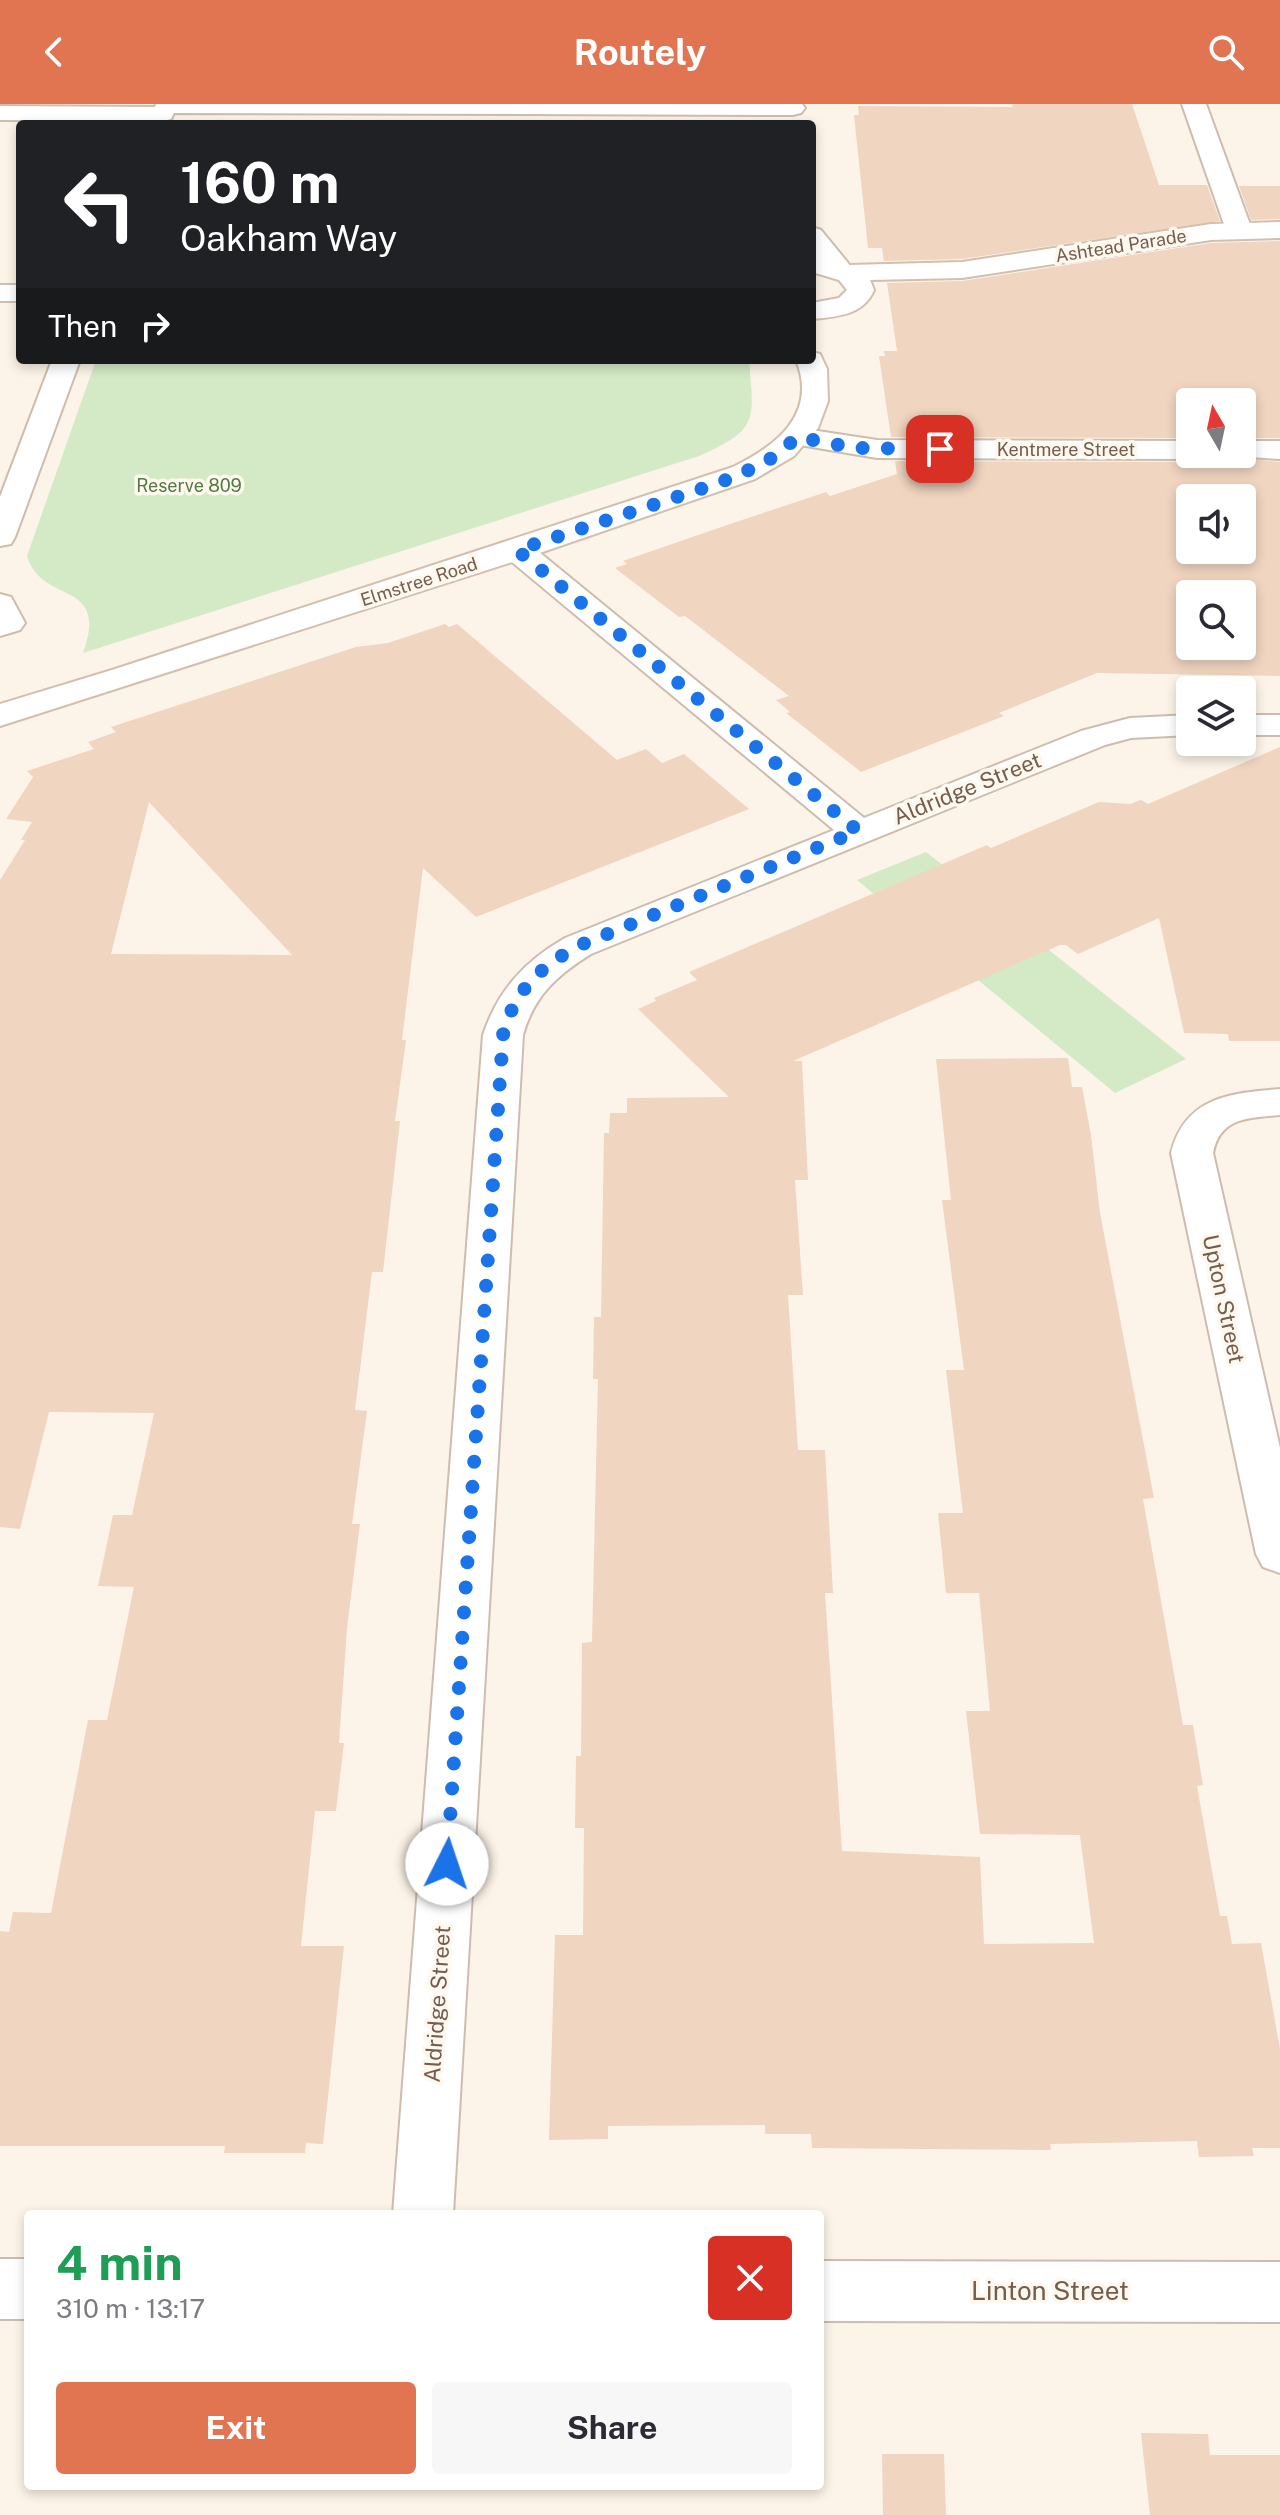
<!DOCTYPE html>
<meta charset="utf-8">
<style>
:root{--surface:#fff;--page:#f7f7f7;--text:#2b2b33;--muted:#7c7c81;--accent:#e17552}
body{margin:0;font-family:"Public Sans",sans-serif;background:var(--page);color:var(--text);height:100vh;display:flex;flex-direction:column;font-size:30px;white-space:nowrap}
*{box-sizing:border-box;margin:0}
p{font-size:26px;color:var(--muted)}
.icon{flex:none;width:44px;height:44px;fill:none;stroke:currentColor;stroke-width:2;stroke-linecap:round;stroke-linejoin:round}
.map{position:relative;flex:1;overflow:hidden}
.details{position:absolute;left:24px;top:2106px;width:800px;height:280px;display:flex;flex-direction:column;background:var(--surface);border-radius:8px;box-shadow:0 4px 12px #0003}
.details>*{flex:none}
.banner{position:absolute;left:16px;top:16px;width:800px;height:244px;border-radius:8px;box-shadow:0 4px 12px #0003;background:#202124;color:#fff;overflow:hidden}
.needle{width:52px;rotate:351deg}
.controls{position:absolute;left:1176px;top:284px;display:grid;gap:16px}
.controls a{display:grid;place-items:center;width:80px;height:80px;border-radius:8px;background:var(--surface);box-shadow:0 4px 12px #0003;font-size:40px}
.pin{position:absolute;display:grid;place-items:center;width:68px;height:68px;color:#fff;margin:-34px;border-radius:16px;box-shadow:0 4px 12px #0006}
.me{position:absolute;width:88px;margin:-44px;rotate:4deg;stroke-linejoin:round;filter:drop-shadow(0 0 6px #0008)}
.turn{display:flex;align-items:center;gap:28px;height:168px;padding:0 32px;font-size:36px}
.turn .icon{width:104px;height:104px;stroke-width:2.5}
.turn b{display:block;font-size:56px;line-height:68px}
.then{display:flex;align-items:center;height:76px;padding:0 32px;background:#0003;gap:16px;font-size:30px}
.round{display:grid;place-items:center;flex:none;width:84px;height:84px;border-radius:8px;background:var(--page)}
.head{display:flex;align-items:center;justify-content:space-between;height:136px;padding:0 32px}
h1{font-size:48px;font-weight:700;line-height:60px;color:#1e9e55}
.primary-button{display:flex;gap:16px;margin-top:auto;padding:16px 32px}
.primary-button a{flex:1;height:92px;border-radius:8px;background:var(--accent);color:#fff;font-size:32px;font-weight:700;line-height:92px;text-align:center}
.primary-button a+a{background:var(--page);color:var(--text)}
header{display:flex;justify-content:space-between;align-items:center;height:104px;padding:0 32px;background:var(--accent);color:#fff;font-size:36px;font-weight:700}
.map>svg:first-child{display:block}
.green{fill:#d4e9c6}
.building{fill:#f0d5c0;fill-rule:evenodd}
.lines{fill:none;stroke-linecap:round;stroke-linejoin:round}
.street-casing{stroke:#cebdae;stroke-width:4}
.secondary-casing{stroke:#d2bfae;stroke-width:4}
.street{fill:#fff;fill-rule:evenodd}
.secondary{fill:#fff;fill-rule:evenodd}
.route{stroke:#1a73e8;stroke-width:14;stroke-dasharray:0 25.2}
.labels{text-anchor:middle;stroke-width:7;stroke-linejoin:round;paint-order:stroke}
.far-street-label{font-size:18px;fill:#755c4c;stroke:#fef8ee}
.far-park-label{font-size:18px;fill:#547a44;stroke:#fef8ee}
.street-label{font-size:22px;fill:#755c4c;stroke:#fef8ee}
.near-street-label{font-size:26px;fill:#755c4c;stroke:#fef8ee}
</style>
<header><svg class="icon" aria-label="back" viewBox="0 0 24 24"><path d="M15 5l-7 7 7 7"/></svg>Routely<svg class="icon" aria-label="search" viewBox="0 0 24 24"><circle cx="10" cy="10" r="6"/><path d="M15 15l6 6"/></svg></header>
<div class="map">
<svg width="1280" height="2411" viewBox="0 0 1280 2411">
<rect width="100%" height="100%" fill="#fcf4e8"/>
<path class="green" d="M96,256H749C754,316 759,326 699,352L83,549C110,474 42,502 27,452Z
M926,748L1186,955L1115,989L857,776Z"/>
<path class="building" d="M1012,0H1132L1159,81H1207L1220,117L962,155L884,157L882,144H868L854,11H859L858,2L1013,3Z
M1239,82H1280V115L1251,116Z
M1280,137V334H1242V298H1190V334L891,333L879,252H885L884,247H897L887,179L962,177L1211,139Z
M1205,350L1280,358V572L1097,569L999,609L1004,612L861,668L786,609L790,608L776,596L789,592L685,512L679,513L615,464L627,460L623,457L730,420L826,388L830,392L897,370L895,357L1190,358ZM1190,394H1242V446H1190ZM1190,490H1242V542H1190Z
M445,520L449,523L457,520L617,656L646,645L662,659L684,650L749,705L476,813L423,764L402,936H406L395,1017H400L383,1168H372L355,1306L367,1307L352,1420H360L347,1524L339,1639H344L336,1707H315L301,1842H344L323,2040L306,2039L305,2049H224L225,2042H0V1827L9,1828L13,1808L51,1809L88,1616H107L134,1483L98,1482L113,1411H132L154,1309L49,1308L20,1425L0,1423V776L25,736H21L32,718L6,715L33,673L27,667L94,645L88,638L116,628L111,623L356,543L388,539ZM149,698L292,851L111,850Z
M1280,643V937H1229L1228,930L1184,929L1159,814L1078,850L1066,841H1060L793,957H802L808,1076H795L803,1191H788L798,1346H825L833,1489H825L842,1747L980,1753L984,1840L1094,1839L1080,1731L980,1730L966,1607H990L979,1489H946L938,1409H963L946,1266H964L942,1096H951L936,955L1068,954L1072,983H1082L1091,1031L1100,1109L1154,1394L1143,1395L1183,1621H1193L1203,1681L1197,1682L1220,1812H1227L1232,1840L1261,1839L1280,1945V2044H1252L1254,2052L1199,2053L1197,2037L1050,2040L1051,2046L812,2044L811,2030H765V2021L608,2022V2035L549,2036L555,1831H583L584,1724H575L576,1652H581L582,1539L592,1538L598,1275H593L594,1213H601L604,1029H609L610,1009H627V994L729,993L638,905L656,897L654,894L697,876L689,868L987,741L991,744L1099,698L1130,700L1141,696L1148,700Z
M1141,2329L1208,2330L1210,2351H1280V2411H1150Z
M882,2350H944L946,2411H883Z"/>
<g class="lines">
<g class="street-casing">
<path id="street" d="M156,0H802L805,4L801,9L793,11L174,9L171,15L163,17L0,16V2L155,3Z
M1182,0H1206L1252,126L1248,131H1230L1226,126Z
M812,123L821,126L848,159L852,165L848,171H830L812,148Z
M52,256H80L15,433L11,440L0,442V393Z
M798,324L877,336L1190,337V350H1202L1190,355L877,354L788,339L783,333L788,327Z
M1242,337H1280V355L1232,352L1230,350H1242Z
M517,437L528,439L864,714L1081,627L1130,614L1190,611V631L1131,634L1105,641L591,850C557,871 534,892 523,931L453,2110H393L483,931C498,886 525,857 565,834L834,726L506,453L501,446L506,439Z
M0,490L11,493L25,519L20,526L0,532Z
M1242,611H1280V631H1242Z
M1280,985V1011C1248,1014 1220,1013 1213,1049L1280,1344V1469L1263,1463L1256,1450L1171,1049C1185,993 1230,989 1280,985Z
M0,2155H28V2215H0Z
M820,2157L1280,2158V2218L820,2217Z"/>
</g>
<g class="secondary-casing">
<path id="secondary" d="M1280,118V134L1211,136L962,174L870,176L874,186C864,211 836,213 812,215V199L839,194L847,186L839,176L812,168V152L849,161L962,158L1211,120Z
M0,181H20V197H0Z
M812,248L820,250L827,265L828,297L818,324L794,352L755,375L528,453L0,622V600L112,566L733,363C776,342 818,310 796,256H812Z"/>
</g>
<use href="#street" class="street"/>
<use href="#secondary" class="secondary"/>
</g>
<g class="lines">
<path class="route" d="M447,1760L503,931C514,887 539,864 578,842L858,727L517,446L719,379L765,359L798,333L854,344L940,345"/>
</g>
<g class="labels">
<g class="far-street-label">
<text transform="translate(1121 142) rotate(-9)" y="6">Ashtead Parade</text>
<text x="1066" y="352">Kentmere Street</text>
<text transform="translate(419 478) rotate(-18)" y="6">Elmstree Road</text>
</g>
<g class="far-park-label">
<text x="189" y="388">Reserve 809</text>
</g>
<g class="street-label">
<text transform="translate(967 684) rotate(-22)" y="8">Aldridge Street</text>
<text transform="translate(1224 1195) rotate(78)" y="8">Upton Street</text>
<text transform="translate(437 1900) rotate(-86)" y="8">Aldridge Street</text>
</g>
<g class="near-street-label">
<text x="1050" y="2196">Linton Street</text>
</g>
</g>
</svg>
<div class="controls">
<a><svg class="needle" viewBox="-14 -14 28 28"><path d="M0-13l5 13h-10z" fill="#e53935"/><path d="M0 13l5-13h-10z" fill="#7c7c81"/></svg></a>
<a><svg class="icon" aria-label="sound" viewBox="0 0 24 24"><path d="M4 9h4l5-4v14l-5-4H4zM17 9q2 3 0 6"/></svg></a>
<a><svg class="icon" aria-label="search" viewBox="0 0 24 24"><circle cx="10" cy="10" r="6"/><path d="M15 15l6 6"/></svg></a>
<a><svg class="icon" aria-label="layers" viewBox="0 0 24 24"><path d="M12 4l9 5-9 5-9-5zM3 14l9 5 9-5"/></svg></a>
</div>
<div class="pin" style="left:940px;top:345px;background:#d93025"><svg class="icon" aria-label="arrive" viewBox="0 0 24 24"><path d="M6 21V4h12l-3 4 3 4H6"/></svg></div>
<svg class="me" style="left:447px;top:1760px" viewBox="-20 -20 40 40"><circle r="19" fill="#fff"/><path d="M0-13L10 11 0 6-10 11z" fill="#1a73e8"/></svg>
<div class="banner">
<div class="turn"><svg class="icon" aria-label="left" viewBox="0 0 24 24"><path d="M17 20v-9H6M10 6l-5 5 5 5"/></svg><div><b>160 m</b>Oakham Way</div></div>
<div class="then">Then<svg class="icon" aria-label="right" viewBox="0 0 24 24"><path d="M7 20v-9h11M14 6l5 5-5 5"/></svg></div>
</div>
<section class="details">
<div class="head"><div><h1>4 min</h1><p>310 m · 13:17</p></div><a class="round" style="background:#d93025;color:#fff"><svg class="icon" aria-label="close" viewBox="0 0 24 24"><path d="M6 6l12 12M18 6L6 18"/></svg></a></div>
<div class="primary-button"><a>Exit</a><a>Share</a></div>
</section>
</div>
